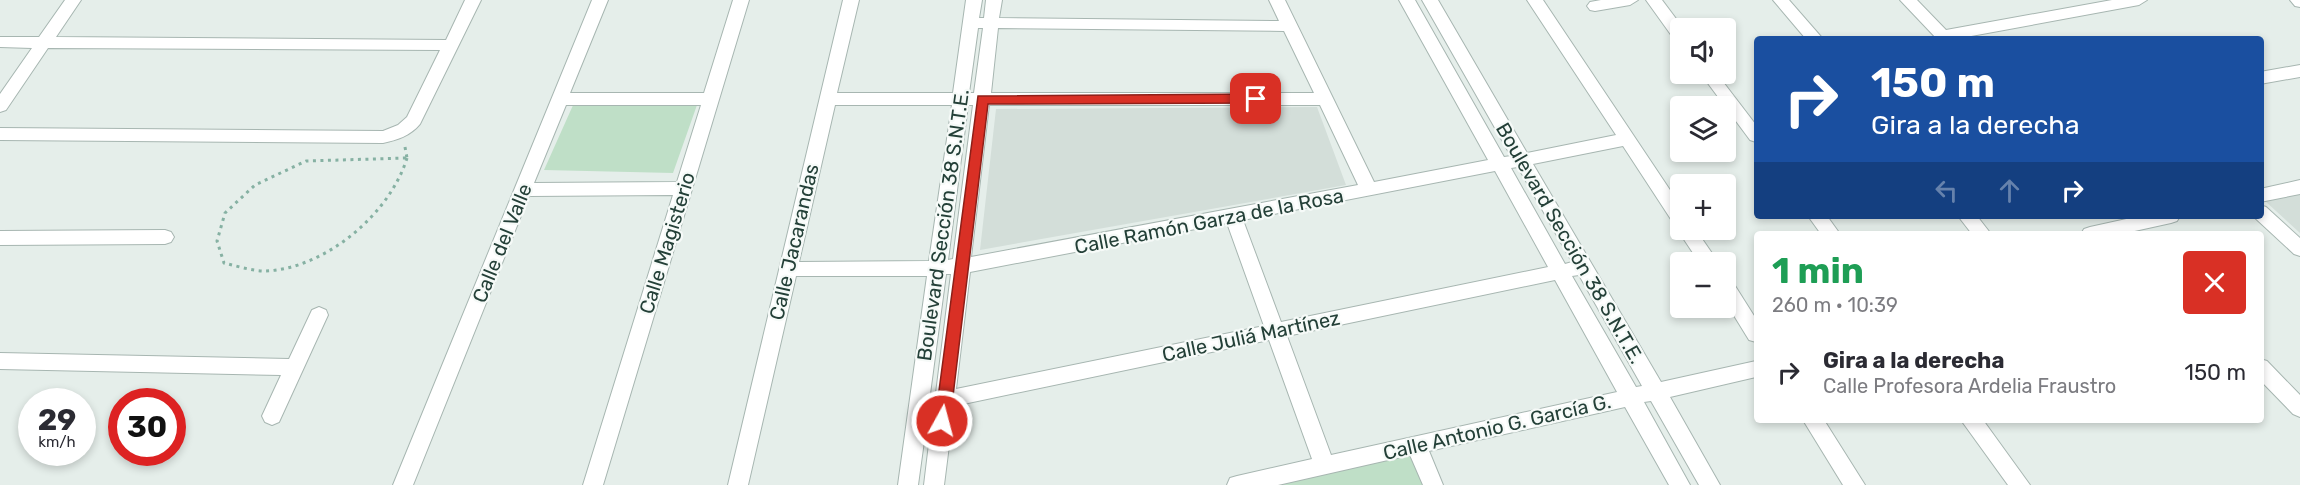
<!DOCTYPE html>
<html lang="es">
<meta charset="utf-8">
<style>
:root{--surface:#fff;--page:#f7f7f7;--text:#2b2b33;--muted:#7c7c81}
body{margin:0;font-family:Rubik,sans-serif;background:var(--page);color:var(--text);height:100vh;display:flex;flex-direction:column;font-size:22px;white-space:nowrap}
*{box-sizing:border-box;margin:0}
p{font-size:20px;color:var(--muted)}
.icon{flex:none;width:33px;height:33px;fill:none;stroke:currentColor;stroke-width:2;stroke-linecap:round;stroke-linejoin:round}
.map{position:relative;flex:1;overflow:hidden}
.drawer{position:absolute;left:1754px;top:231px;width:510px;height:192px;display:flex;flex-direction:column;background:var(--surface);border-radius:6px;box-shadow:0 3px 9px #0003}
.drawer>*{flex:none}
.hud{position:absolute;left:1754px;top:36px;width:510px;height:183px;border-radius:6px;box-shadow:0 3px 9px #0003;background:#1a4fa0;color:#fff;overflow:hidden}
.fabs{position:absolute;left:1670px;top:18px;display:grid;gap:12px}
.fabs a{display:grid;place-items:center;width:66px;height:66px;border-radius:6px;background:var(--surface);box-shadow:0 3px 9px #0003;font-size:30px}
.speed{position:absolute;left:18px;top:388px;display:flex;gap:12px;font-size:30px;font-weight:700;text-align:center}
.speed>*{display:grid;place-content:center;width:78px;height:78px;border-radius:50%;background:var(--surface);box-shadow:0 3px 9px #0003;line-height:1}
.speed small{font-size:15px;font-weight:400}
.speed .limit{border:9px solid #d22;background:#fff;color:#111}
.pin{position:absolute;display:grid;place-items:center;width:51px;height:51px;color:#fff;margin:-26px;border-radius:12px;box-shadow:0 3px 9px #0006}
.me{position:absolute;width:66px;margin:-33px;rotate:7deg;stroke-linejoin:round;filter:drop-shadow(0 0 4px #0008)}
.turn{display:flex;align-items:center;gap:21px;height:126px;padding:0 18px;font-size:27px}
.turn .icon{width:78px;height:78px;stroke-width:2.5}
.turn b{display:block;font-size:42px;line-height:51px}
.lanes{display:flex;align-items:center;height:57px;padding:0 18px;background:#0003;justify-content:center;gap:30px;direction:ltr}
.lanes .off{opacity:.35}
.round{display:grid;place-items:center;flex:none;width:63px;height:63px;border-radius:6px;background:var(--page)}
.head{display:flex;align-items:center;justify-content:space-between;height:102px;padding:0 18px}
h1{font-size:36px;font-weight:700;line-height:45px;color:#1e9e55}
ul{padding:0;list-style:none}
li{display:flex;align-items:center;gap:18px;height:78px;padding:0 18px}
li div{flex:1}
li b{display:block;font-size:22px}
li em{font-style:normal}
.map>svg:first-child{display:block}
.built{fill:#d3ded9}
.green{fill:#bfdfc7}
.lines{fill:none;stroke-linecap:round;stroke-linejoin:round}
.minor-casing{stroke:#a7b6b1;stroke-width:2}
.path{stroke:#86b1a3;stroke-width:3;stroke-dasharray:3 4.5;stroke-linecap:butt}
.minor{fill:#fff;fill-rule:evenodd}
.route{fill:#d93025;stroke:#8d1f18;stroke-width:1.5}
.labels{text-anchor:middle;stroke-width:4.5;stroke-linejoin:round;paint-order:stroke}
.street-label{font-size:20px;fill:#244038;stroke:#f6faf8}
</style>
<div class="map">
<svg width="2300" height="485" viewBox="0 0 2300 485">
<rect width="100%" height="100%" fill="#e5eeea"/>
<path class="built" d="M1317,107L1346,185L980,250L996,109Z
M2300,194V233L2265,201Z"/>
<path class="green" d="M574,103L697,105L673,173L544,170Z
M1410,453L1424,485H1269Z"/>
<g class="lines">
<g class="minor-casing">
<path id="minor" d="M65,0H81L56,37L446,40L465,0H481L420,124C410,136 397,140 383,143L0,140V128L383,131L398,125L407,117L440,50L48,48L6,110L0,112V94L32,48L0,47V37H39Z
M592,0H608L570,93H704L733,0H749L603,485H583L673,195L529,196L413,485H393ZM566,105H701L677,182L534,183Z
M843,0H859L837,93H953L966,0H982L979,18H984L986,0H1002L999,18L1279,21L1269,0H1285L1374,182L1488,160L1399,0H1415L1504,157L1511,156L1422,0H1438L1527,153L1616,135L1527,0H1543L1680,205V226L1674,224L1623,146L1533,164L1661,382L1756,361V377L1670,397L1720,485H1699L1651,401L1644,402L1690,485H1669L1625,407L1429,451L1443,485H1423L1410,455L1278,485H1227L1230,478L1237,476L1312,459L1269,340L954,406L944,485H924L933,411L928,412L918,485H898L927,276H796L748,485H728ZM978,28H983L974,93H969ZM998,28L1284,31L1314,93H991ZM835,105H952L929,261L799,262ZM968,105H973L953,259L948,260ZM989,105H1320L1358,185L971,257ZM1518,167L1572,262L1565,264L1511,168ZM1495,171L1548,267L1281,322L1243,220ZM1227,223L1264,326L956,389L970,272ZM946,274H951L936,393L930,394ZM1579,275L1642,386L1636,387L1572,276ZM1555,280L1617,392L1331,455L1287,336Z
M1601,0H1638L1630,5L1595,11L1590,10L1587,6L1590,2Z
M1646,0H1662L1683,28H1680V40L1674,39Z
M1773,0H1789L1823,39H1806Z
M1900,0H1917L1946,30L2112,0H2147L2139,5L1955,39H1937Z
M2290,0H2300V7L2295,6Z
M2300,65V77L2260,84V72Z
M1701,74H1717L1756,125V142L1750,140Z
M2300,180V194L2260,202V189Z
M2260,205L2266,207L2300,238V256L2294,254L2254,217L2260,216Z
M1808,216H1827L1840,234H1821Z
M1958,216H1977L1991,234H1972Z
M2140,216H2180L2177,221L2171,223L2121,234H2081L2084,229L2090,227Z
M1680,226V230H1696L1718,262H1699L1681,235L1678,230Z
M165,230L171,232L174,237L171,242L165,244L0,245V231Z
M1725,279L1732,281L1756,319V342L1749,340L1725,301Z
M319,307L326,310L328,315L279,422L272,425L265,422L262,416L281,375L0,369V353L289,359L312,310Z
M2260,359L2267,361L2300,395V417L2293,414L2260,380Z
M1803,420H1824L1865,485H1843Z
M1961,420H1983L2030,485H2008Z"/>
</g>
<path class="path" d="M405,147L407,158
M407,158C390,214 325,269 265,271C252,271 237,266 224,263L217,241L225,213L255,185L306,161Z"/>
<use href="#minor" class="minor"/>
</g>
<path class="route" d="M1256,94L1263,99L1256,103L988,104L950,421L948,426L942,428L937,426L935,421L978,96Z"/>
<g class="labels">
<g class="street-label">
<text transform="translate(1209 221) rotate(-11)" y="7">Calle Ramón Garza de la Rosa</text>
<text transform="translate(943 225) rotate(-82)" y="7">Boulevard Sección 38 S.N.T.E.</text>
<text transform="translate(794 242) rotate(-77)" y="7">Calle Jacarandas</text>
<text transform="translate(502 243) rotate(-68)" y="7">Calle del Valle</text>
<text transform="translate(667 243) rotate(-73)" y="7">Calle Magisterio</text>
<text transform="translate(1570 243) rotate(60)" y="7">Boulevard Sección 38 S.N.T.E.</text>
<text transform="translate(1251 336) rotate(-12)" y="7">Calle Juliá Martínez</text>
<text transform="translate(1497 427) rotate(-13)" y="7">Calle Antonio G. García G.</text>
</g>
</g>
</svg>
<div class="fabs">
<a><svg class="icon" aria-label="sound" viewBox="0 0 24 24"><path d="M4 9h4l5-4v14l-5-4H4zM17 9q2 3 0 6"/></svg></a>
<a><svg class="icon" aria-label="layers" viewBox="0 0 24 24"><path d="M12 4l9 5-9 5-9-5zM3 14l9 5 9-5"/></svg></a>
<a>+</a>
<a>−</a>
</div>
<div class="speed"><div>29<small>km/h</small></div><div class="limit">30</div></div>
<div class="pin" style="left:1256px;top:99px;background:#d93025"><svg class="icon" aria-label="arrive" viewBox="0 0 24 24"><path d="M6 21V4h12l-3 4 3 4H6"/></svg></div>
<svg class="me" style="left:942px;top:421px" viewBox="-20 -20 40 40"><circle r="17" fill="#d93025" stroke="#fff" stroke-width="3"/><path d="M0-11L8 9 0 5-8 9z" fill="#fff"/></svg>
<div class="hud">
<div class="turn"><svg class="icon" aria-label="right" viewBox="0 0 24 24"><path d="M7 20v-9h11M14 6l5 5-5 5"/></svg><div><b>150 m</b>Gira a la derecha</div></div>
<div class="lanes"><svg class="icon off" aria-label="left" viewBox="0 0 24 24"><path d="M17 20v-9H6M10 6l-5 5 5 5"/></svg><svg class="icon off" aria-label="ahead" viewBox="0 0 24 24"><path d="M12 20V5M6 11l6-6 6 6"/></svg><svg class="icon" aria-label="right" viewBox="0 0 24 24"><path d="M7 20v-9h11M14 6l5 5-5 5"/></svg></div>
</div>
<section class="drawer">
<div class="head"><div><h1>1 min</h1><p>260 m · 10:39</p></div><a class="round" style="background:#d93025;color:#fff"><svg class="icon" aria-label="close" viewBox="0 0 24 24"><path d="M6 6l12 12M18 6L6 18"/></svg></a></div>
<ul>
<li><svg class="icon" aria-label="right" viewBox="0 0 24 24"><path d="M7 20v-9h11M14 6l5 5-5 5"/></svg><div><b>Gira a la derecha</b><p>Calle Profesora Ardelia Fraustro</p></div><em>150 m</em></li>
</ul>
</section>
</div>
